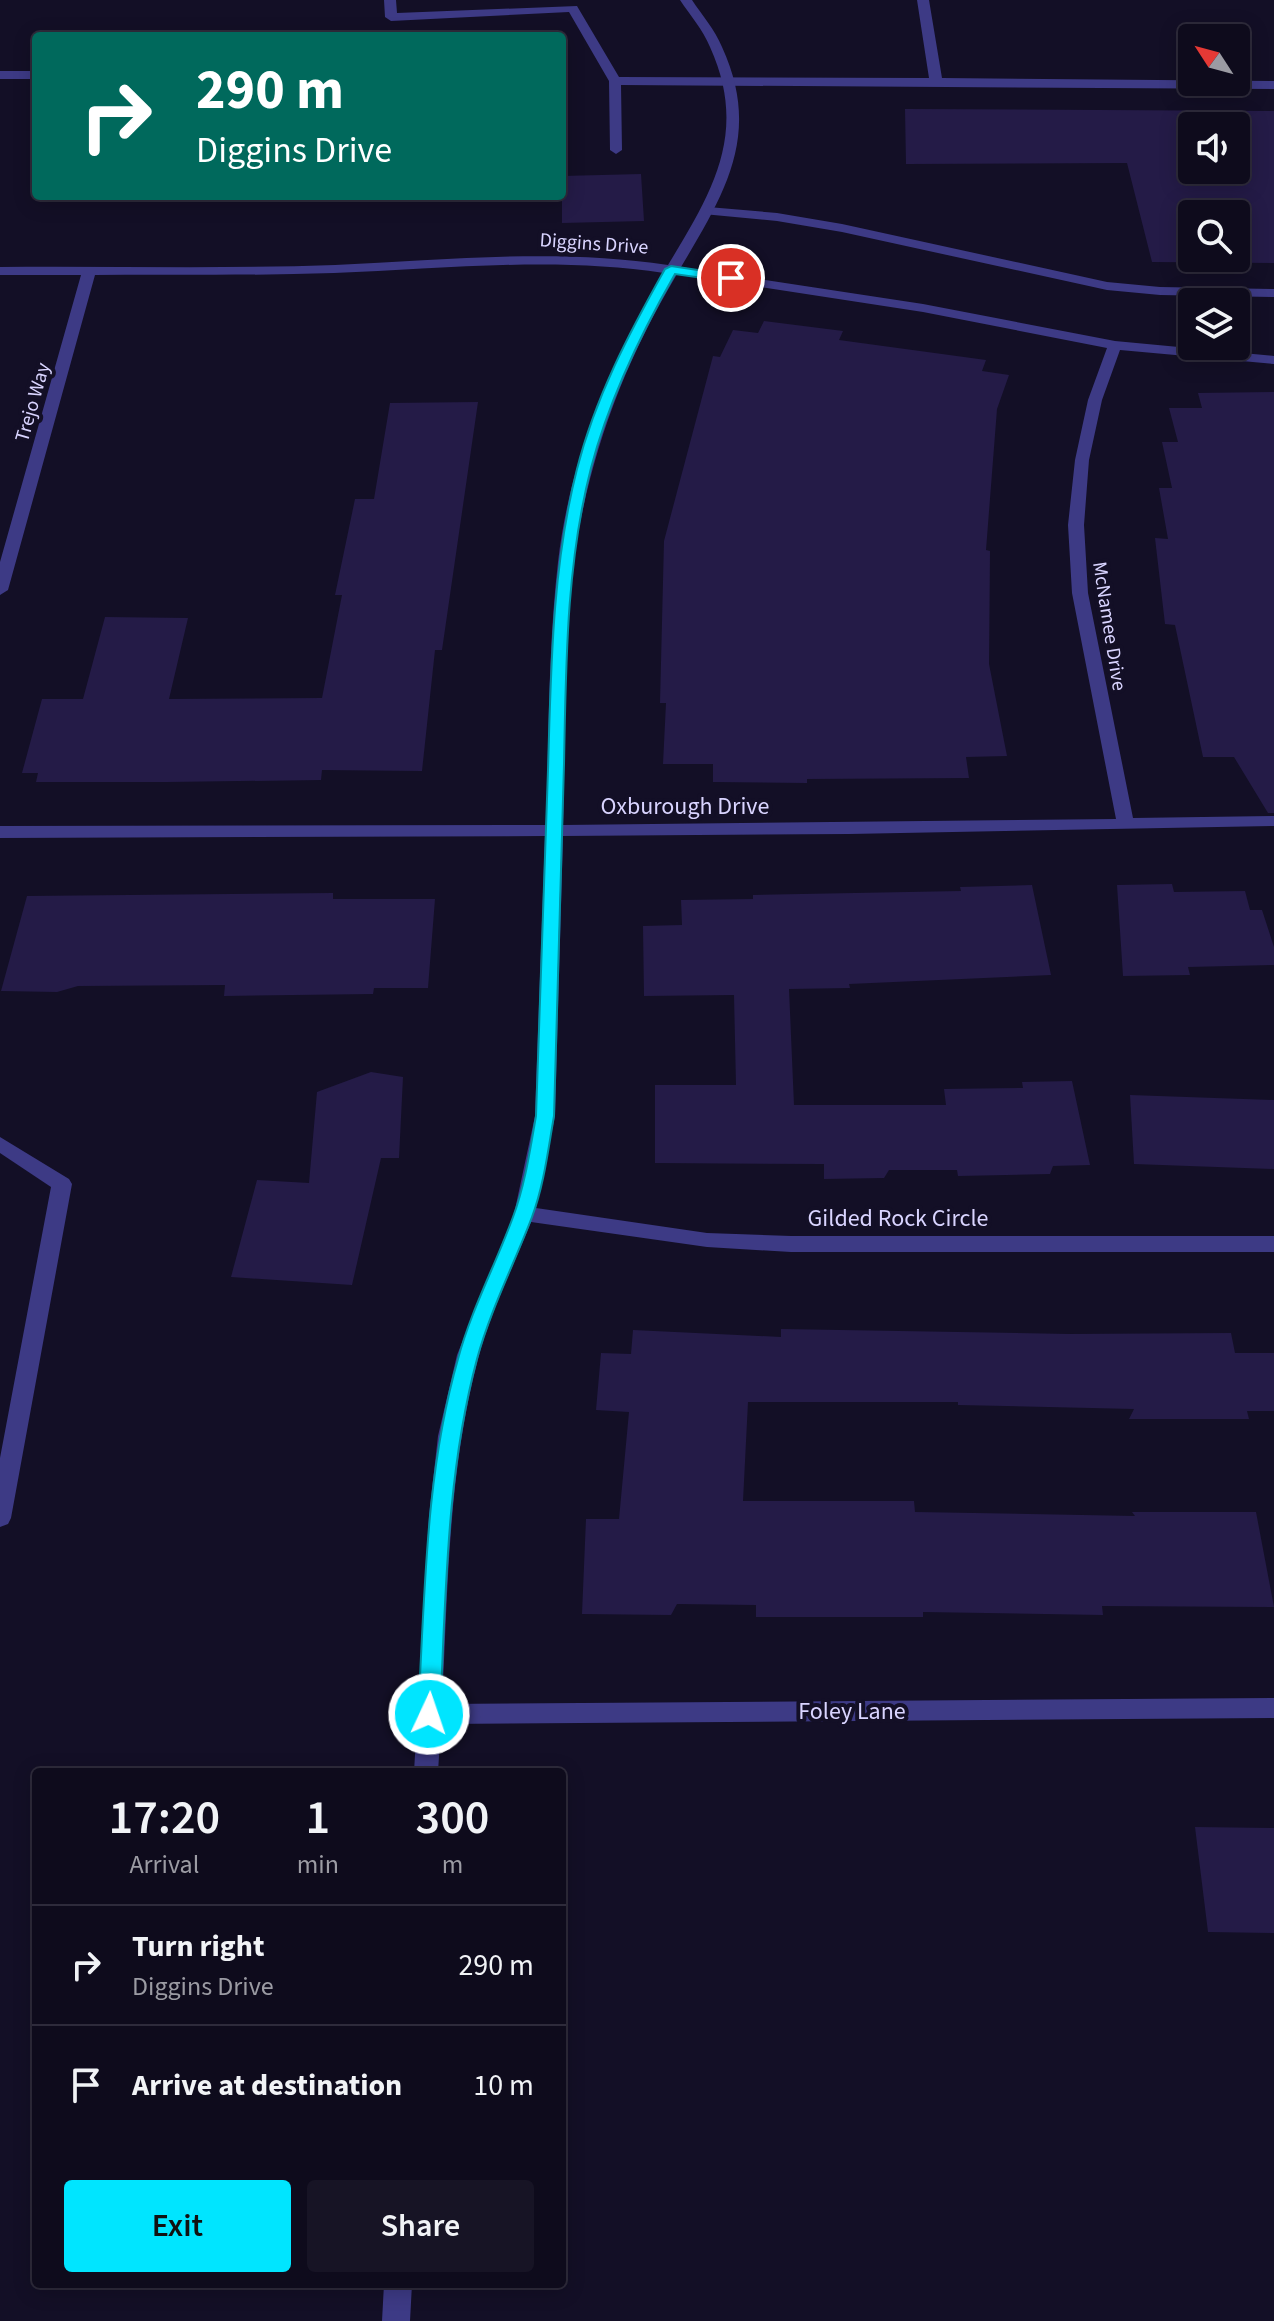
<!DOCTYPE html>
<style>
:root{--surface:#0e0b1c;--page:#171425;--text:#f1f3f6;--muted:#9b9ba3;--line:#2e2b3b;--accent:#00e5ff}
body{margin:0;font-family:"Source Sans 3",sans-serif;background:var(--page);color:var(--text);height:100vh;display:flex;flex-direction:column;font-size:30px;white-space:nowrap}
*{box-sizing:border-box;margin:0}
p{font-size:26px;color:var(--muted)}
.icon{flex:none;width:44px;height:44px;fill:none;stroke:currentColor;stroke-width:2;stroke-linecap:round;stroke-linejoin:round}
.map{position:relative;flex:1;overflow:hidden}
.side{position:absolute;left:32px;top:1768px;width:534px;height:520px;display:flex;flex-direction:column;background:var(--surface);border-radius:8px;box-shadow:0 4px 20px #0003,0 0 0 2px var(--line)}
.side>*{flex:none}
.hud{position:absolute;left:32px;top:32px;width:534px;height:168px;border-radius:8px;box-shadow:0 4px 20px #0003,0 0 0 2px var(--line);background:#00695c;color:#fff;overflow:hidden}
.needle{width:52px;rotate:306deg}
.tools{position:absolute;left:1178px;top:24px;display:grid;gap:16px}
.tools a{display:grid;place-items:center;width:72px;height:72px;border-radius:8px;background:var(--surface);box-shadow:0 4px 20px #0003,0 0 0 2px var(--line);font-size:40px}
.pin{position:absolute;display:grid;place-items:center;width:68px;height:68px;color:#fff;margin:-34px;border:4px solid #fff;border-radius:50%;box-shadow:0 2px 8px #0007}
.me{position:absolute;width:88px;margin:-44px;rotate:3deg;stroke-linejoin:round;filter:drop-shadow(0 0 6px #0008)}
.turn{display:flex;align-items:center;gap:28px;height:168px;padding:0 32px;font-size:36px}
.turn .icon{width:104px;height:104px;stroke-width:2.5}
.turn b{display:block;font-size:56px;line-height:68px}
.eta{display:flex;justify-content:space-evenly;align-items:center;height:136px;text-align:center}
.eta b{font-size:48px;font-weight:600;line-height:56px}
.primary-button{display:flex;gap:16px;margin-top:auto;padding:16px 32px}
.primary-button a{flex:1;height:92px;border-radius:8px;background:var(--accent);color:#111;font-size:32px;font-weight:600;line-height:92px;text-align:center}
.primary-button a+a{background:var(--page);color:var(--text)}
ul{padding:0;list-style:none}
li{display:flex;align-items:center;gap:24px;height:120px;padding:0 32px;border-top:2px solid var(--line)}
li div{flex:1}
li b{display:block;font-size:30px}
li em{font-style:normal}
.map>svg:first-child{display:block}
.building{fill:#241b47;fill-rule:evenodd}
.lines{fill:none;stroke-linecap:round;stroke-linejoin:round}
.lane{fill:#3d3a85;fill-rule:evenodd}
.street{fill:#3d3a85;fill-rule:evenodd}
.route{fill:#00e5ff;stroke:#0095a6;stroke-width:2}
.labels{text-anchor:middle;stroke-width:8;stroke-linejoin:round;paint-order:stroke}
.far-street-label{font-size:20px;fill:#d9d4ff;stroke:#130f26}
.street-label{font-size:24px;fill:#d9d4ff;stroke:#130f26}
</style>
<div class="map">
<svg width="1274" height="2321" viewBox="0 0 1274 2321">
<rect width="100%" height="100%" fill="#130f26"/>
<path class="building" d="M905,109L1274,111V263L1152,262L1127,163L906,164ZM1192,126H1236V170H1192ZM1192,214H1236V258H1192Z
M641,174L644,221L562,223V176Z
M764,321L843,331L839,340L986,360L982,371L1009,375L997,409L986,550L990,551L989,664L1007,756L966,757L969,778L807,779V783L713,782V764H663L666,703H660L664,541L713,356L720,357L733,330L758,333Z
M1274,392V813H1268L1234,757H1203L1175,625L1165,624L1155,538L1168,539L1159,488H1172L1162,442H1178L1169,408H1202L1198,393Z
M478,402L442,650H435L422,771L322,770L321,780L168,782H36L38,773H22L42,699H83L105,617L188,618L169,699L322,698L342,595H335L355,499H374L390,403Z
M1172,884L1174,892L1245,891L1250,910H1262L1274,947V965L1188,967L1190,975L1123,976L1117,885Z
M1032,885L1051,975L849,984L850,988L789,989L794,1105H946L944,1089L1023,1088L1022,1082L1072,1081L1090,1165L1053,1166L1050,1174L958,1176L957,1170H889L884,1178L824,1179V1164L655,1163V1085H736L734,995L644,996L643,926L682,925L681,900L753,899V895L961,891L960,887Z
M333,893V899H435L428,988H374L373,994L224,996L225,985L78,986L57,992L1,991L27,896Z
M371,1072L403,1077L399,1158H381L352,1285L231,1277L257,1180L309,1183L317,1092Z
M1130,1095L1274,1100V1169L1134,1164Z
M781,1329L1069,1334L1231,1333L1235,1353H1274V1411H1247L1249,1419H1129L1134,1409L958,1405V1402H748L743,1501H914L915,1512L1135,1516L1132,1512H1256L1274,1607L1102,1606L1103,1615L923,1612V1617H756V1605L677,1604L671,1615L582,1614L586,1519H619L629,1412L596,1410L601,1353L631,1354L633,1330L781,1337Z
M1195,1827L1274,1828V1933L1208,1932Z"/>
<g class="lines">
<path class="lane" d="M384,0H396L397,13L577,6L619,77L929,78L917,0H929L942,78L1274,81V89L621,85L622,150L616,154L610,150L609,81L569,12L391,21L385,17Z
M708,207L777,213L842,224L1107,282L1160,287L1274,289V297L1160,295L1107,290L842,232L777,221L703,214L701,211Z
M0,1137L69,1179L72,1184L11,1518L8,1524L0,1527V1458L51,1187L0,1153Z"/>
<path class="street" d="M680,0H692C702,15 715,30 722,47C762,134 725,193 681,267L923,304L1115,341L1274,356V364L1120,350L1102,400L1089,460L1084,525L1088,593L1133,818L1274,816V826L849,834L563,836L555,1116L536,1208L707,1233L791,1236H1274V1252H791L707,1247L531,1222C513,1267 490,1313 478,1359C448,1472 448,1588 442,1704L1274,1698V1718L441,1724L438,1772H414L429,1516L438,1436L457,1355L514,1214L535,1116L545,836L0,838V826L546,825C549,737 548,649 558,562C570,458 611,362 664,273C554,256 444,269 334,273C254,276 174,274 95,275L8,590L0,595V562L81,275H0V267C111,266 223,269 335,265C446,260 557,248 668,265C712,192 749,133 710,47C703,30 690,15 680,0ZM677,274L923,312L1107,348L1088,400L1075,460L1068,525L1072,593L1116,819L563,825C566,738 561,643 574,558C590,453 623,365 677,274Z
M0,71H36V79H0Z
M384,2284H412L410,2321H382Z"/>
</g>
<path class="route" d="M671,266L731,275L737,278L731,282L675,274C640,335 609,399 591,468C566,565 566,665 564,764C560,882 557,999 554,1116C548,1150 544,1185 532,1217C514,1264 490,1311 477,1359C446,1475 446,1595 440,1714L437,1721L429,1724L421,1721L418,1714C425,1595 425,1474 458,1359C471,1310 496,1264 513,1217C525,1185 530,1150 536,1116C540,1001 544,886 548,770C551,669 552,567 577,469C595,398 629,333 665,269Z"/>
<g class="labels">
<g class="far-street-label">
<text transform="translate(594 243) rotate(4)" y="7">Diggins Drive</text>
<text transform="translate(32 402) rotate(-74)" y="7">Trejo Way</text>
<text transform="translate(1110 626) rotate(81)" y="7">McNamee Drive</text>
</g>
<g class="street-label">
<text x="685" y="814">Oxburough Drive</text>
<text x="898" y="1226">Gilded Rock Circle</text>
<text x="852" y="1719">Foley Lane</text>
</g>
</g>
</svg>
<div class="tools">
<a><svg class="needle" viewBox="-14 -14 28 28"><path d="M0-13l5 13h-10z" fill="#e53935"/><path d="M0 13l5-13h-10z" fill="#9b9ba3"/></svg></a>
<a><svg class="icon" aria-label="sound" viewBox="0 0 24 24"><path d="M4 9h4l5-4v14l-5-4H4zM17 9q2 3 0 6"/></svg></a>
<a><svg class="icon" aria-label="search" viewBox="0 0 24 24"><circle cx="10" cy="10" r="6"/><path d="M15 15l6 6"/></svg></a>
<a><svg class="icon" aria-label="layers" viewBox="0 0 24 24"><path d="M12 4l9 5-9 5-9-5zM3 14l9 5 9-5"/></svg></a>
</div>
<div class="pin" style="left:731px;top:278px;background:#d93025"><svg class="icon" aria-label="arrive" viewBox="0 0 24 24"><path d="M6 21V4h12l-3 4 3 4H6"/></svg></div>
<svg class="me" style="left:429px;top:1714px" viewBox="-20 -20 40 40"><circle r="17" fill="#00e5ff" stroke="#fff" stroke-width="3"/><path d="M0-11L8 9 0 5-8 9z" fill="#fff"/></svg>
<div class="hud">
<div class="turn"><svg class="icon" aria-label="right" viewBox="0 0 24 24"><path d="M7 20v-9h11M14 6l5 5-5 5"/></svg><div><b>290 m</b>Diggins Drive</div></div>
</div>
<section class="side">
<div class="eta">
<div><b>17:20</b><p>Arrival</p></div>
<div><b>1</b><p>min</p></div>
<div><b>300</b><p>m</p></div>
</div>
<ul>
<li><svg class="icon" aria-label="right" viewBox="0 0 24 24"><path d="M7 20v-9h11M14 6l5 5-5 5"/></svg><div><b>Turn right</b><p>Diggins Drive</p></div><em>290 m</em></li>
<li><svg class="icon" aria-label="arrive" viewBox="0 0 24 24"><path d="M6 21V4h12l-3 4 3 4H6"/></svg><div><b>Arrive at destination</b></div><em>10 m</em></li>
</ul>
<div class="primary-button"><a>Exit</a><a>Share</a></div>
</section>
</div>
